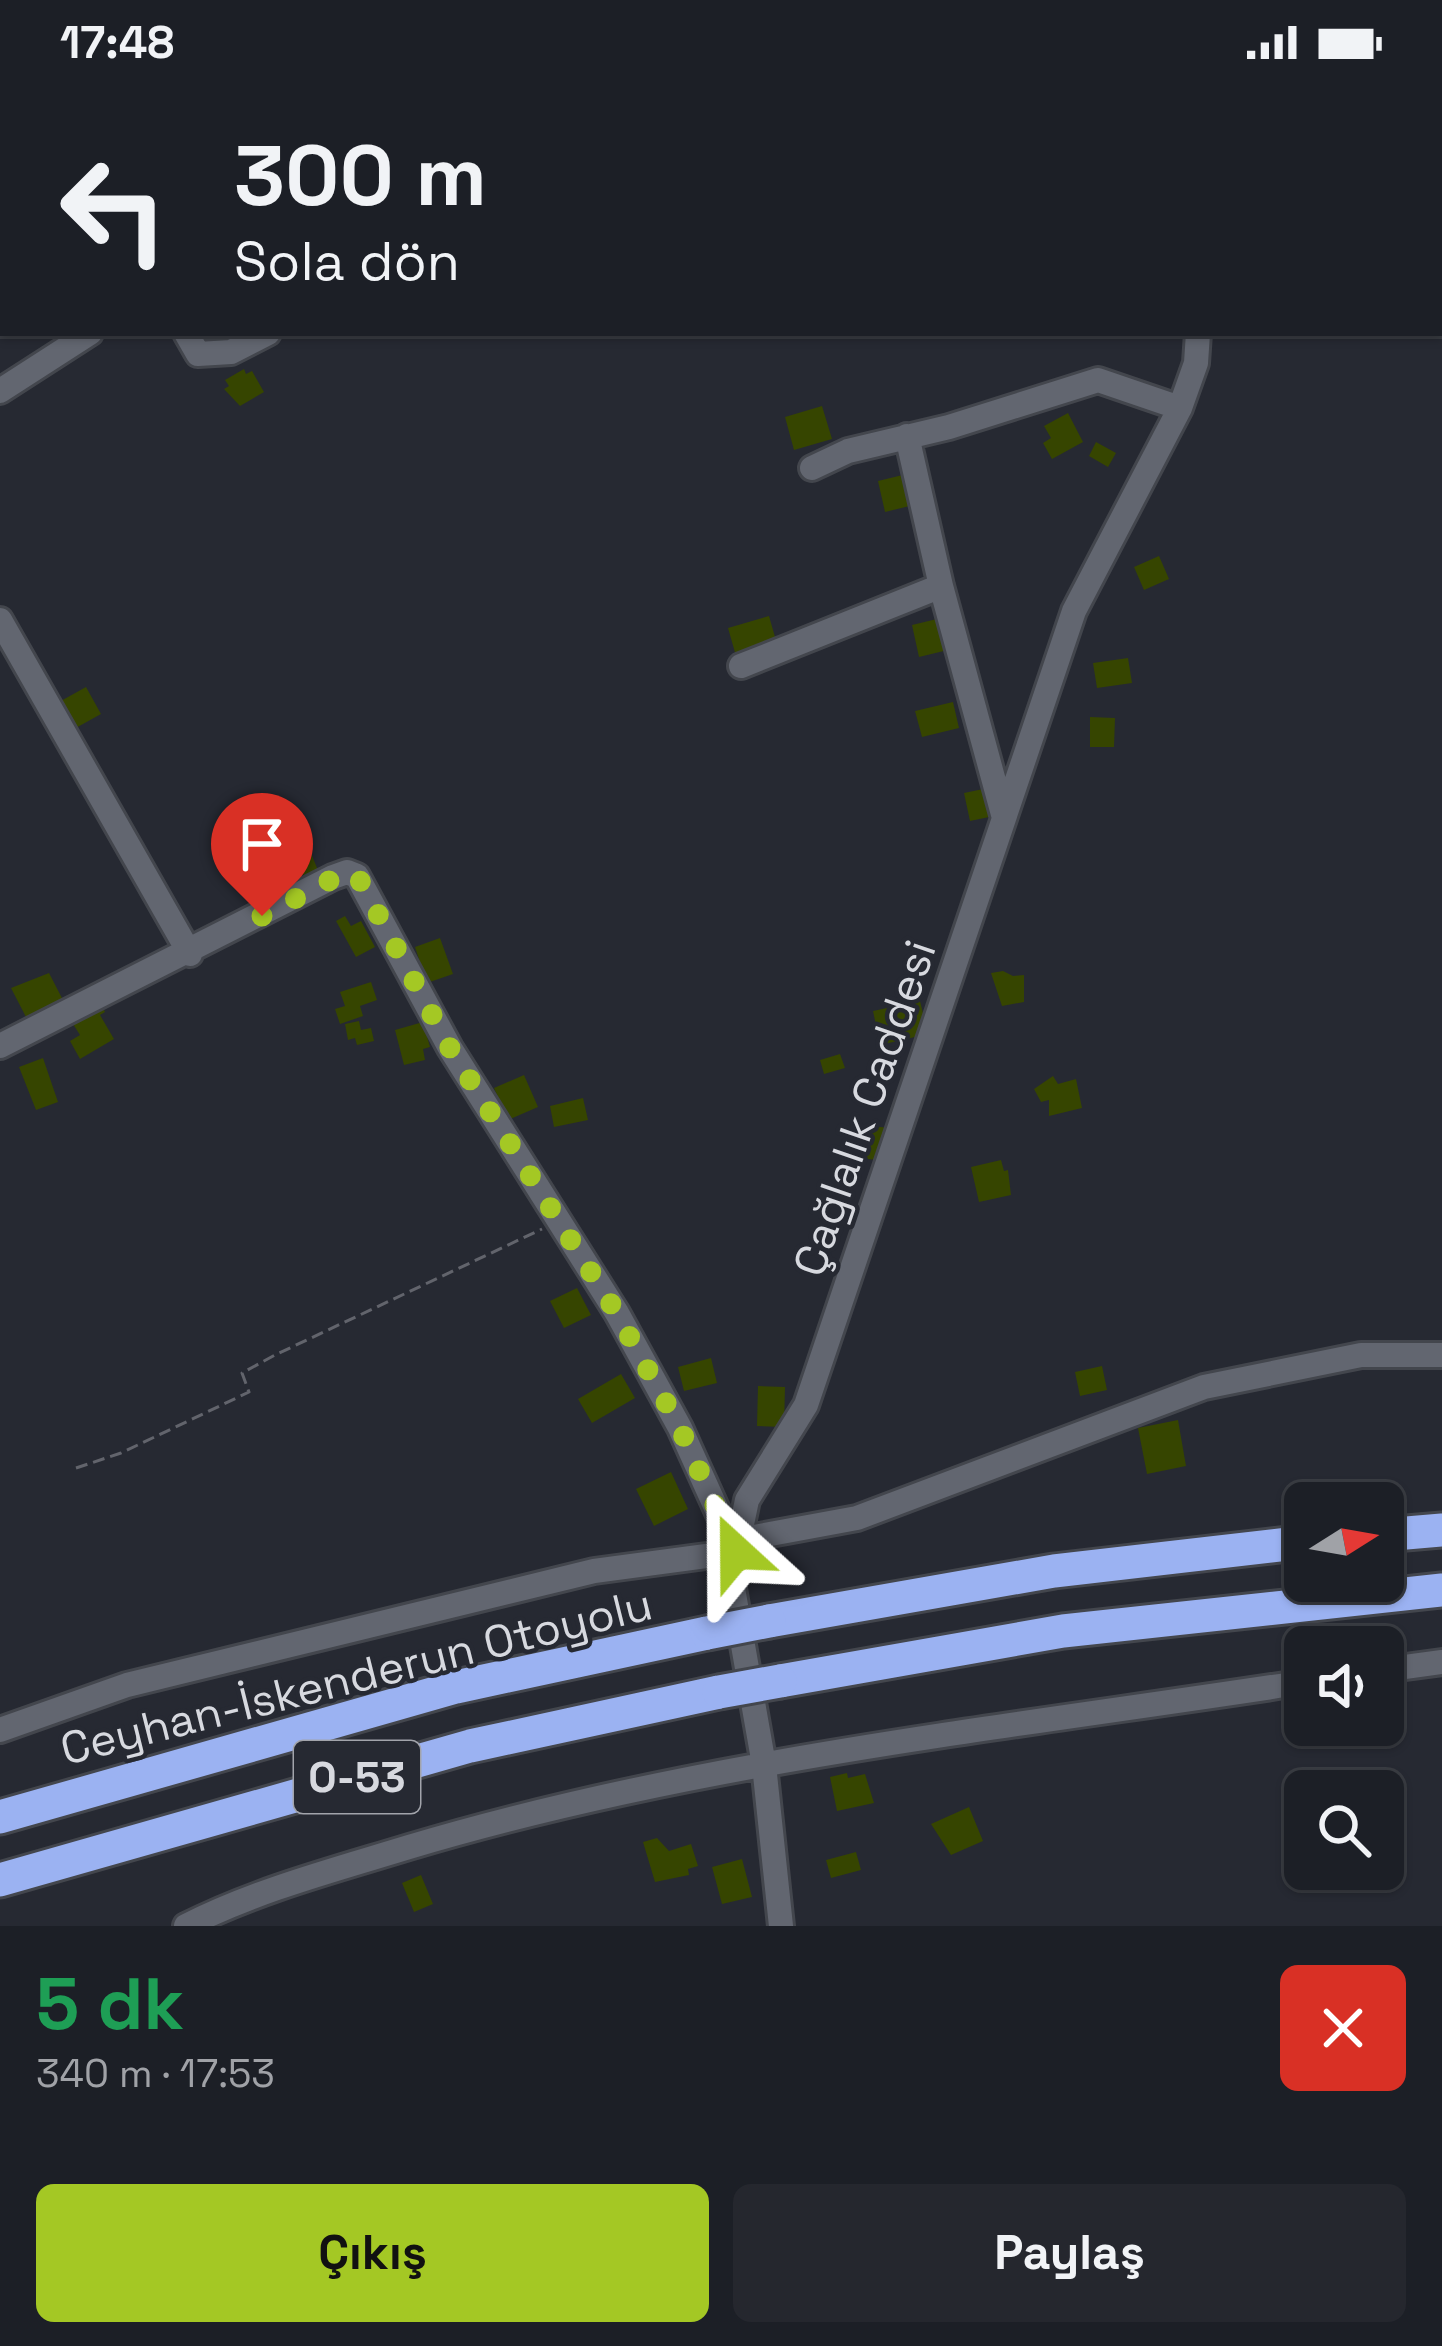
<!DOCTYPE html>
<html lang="tr">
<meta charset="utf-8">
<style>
:root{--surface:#1c1f26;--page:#25272e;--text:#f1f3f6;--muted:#a0a2a7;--line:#3a3d43;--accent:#a4c824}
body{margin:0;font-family:"Space Grotesk",sans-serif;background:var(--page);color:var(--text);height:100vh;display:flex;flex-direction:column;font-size:45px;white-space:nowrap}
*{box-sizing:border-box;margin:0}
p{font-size:39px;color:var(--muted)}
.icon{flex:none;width:66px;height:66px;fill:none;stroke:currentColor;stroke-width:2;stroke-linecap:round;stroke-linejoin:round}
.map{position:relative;height:1842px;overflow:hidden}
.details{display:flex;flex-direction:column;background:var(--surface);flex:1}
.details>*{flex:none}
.hud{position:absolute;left:0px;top:0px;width:1443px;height:252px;box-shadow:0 3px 9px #0004,0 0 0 3px var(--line);background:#1c1f26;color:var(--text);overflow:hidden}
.needle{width:78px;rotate:79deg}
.fabs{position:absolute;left:1284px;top:1398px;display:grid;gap:24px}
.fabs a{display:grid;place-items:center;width:120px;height:120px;border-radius:18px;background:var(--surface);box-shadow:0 3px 9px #0004,0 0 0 3px var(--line);font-size:60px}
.pin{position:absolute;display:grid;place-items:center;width:102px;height:102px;color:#fff;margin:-123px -51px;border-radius:50% 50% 50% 0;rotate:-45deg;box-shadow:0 0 12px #0007}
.pin .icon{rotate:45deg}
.me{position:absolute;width:132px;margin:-66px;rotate:336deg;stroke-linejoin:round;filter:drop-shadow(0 0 9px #0008)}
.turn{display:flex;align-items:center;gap:42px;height:252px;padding:0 36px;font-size:54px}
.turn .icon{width:156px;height:156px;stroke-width:2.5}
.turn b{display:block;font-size:84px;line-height:102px}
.round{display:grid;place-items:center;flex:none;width:126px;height:126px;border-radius:18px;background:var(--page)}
.overview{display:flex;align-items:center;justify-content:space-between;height:204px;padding:0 36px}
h1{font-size:72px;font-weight:800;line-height:90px;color:#1e9e55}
.button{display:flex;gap:24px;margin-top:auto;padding:24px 36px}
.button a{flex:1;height:138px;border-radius:18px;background:var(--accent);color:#111;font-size:48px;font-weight:800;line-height:138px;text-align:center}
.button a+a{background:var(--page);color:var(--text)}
.status{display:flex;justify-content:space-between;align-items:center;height:84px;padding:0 60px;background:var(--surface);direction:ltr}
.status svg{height:33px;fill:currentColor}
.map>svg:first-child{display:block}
.building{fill:#364500}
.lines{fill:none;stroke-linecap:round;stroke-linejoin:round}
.minor-casing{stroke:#43464d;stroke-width:30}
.highway-casing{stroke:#43464d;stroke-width:39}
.path{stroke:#62646c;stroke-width:3;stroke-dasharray:12 6;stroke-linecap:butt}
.minor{stroke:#626670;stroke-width:24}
.highway{stroke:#9bb2f2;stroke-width:33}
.highway-bridge-casing{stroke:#43464d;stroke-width:39;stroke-linecap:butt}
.highway-bridge{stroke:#9bb2f2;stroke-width:33}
.route{stroke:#a4c824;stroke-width:21;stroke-dasharray:0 37.8}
.labels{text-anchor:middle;stroke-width:9;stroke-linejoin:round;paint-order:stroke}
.shield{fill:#262932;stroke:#a2a4ab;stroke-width:3}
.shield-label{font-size:42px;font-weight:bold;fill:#d7d9df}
.street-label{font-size:45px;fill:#d7d9df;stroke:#262932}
</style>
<div class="status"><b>17:48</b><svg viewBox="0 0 49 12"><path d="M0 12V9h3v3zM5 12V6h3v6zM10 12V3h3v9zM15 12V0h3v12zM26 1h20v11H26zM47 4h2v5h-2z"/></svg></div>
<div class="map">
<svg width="1442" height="1842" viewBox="0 0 1442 1842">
<rect width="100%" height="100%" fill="#262932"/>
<path class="building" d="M244,285L246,290L252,287L264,308L240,322L224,305L229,302L225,296Z
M822,322L832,355L794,366L785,333Z
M1068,329L1083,358L1052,375L1043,359L1051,354L1044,342Z
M1096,358L1116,369L1108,383L1089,372Z
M915,388L922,419L885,428L878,397Z
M1159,472L1169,495L1144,506L1134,483Z
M769,532L777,560L736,572L728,544Z
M941,534L948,566L919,573L912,541Z
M1128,574L1132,599L1097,604L1093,579Z
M86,603L101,630L74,645L59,618Z
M953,618L959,644L922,653L915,627Z
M1090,633L1115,634L1114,663H1090Z
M988,704L994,732L970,737L964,709Z
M307,759L321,794L307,800L293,765Z
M345,832L351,842L361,837L375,863L356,873L336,837Z
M440,854L453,890L427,899L415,863Z
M1003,887L1013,892L1024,891V918L1002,922L991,889Z
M49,889L63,916L27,935L11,904Z
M371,898L377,916L360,922L363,932L340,940L335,925L345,922L340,908Z
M920,917L928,950L880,961L873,927Z
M103,924L105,928L100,931L114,955L80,975L70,957L80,951L73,940Z
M359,937L361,946L371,944L374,957L357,961L355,954L348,956L345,940Z
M423,938L430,963L423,965L425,976L404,981L395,946Z
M840,970L845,984L824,990L820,976Z
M43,974L58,1018L36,1026L19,983Z
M524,991L538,1023L508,1036L494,1004Z
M1053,992L1058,1000L1076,995L1082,1024L1049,1032V1016L1041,1018L1034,1005Z
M583,1014L588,1036L554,1043L550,1022Z
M852,1040L890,1044L887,1077L849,1073Z
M1001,1076L1004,1087L1008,1086L1011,1111L979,1118L971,1083Z
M577,1204L591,1231L564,1244L550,1217Z
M711,1274L717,1299L684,1307L678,1283Z
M1102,1282L1107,1306L1080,1312L1075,1288Z
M621,1290L635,1314L592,1339L578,1315Z
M758,1302L785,1303L784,1343L757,1342Z
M1178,1336L1186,1382L1147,1390L1138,1344Z
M671,1388L688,1425L654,1442L636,1405Z
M847,1689L848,1694L865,1690L874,1719L837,1727L830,1693Z
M969,1723L983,1757L951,1771L931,1740Z
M657,1754L669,1767L691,1760L698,1782L688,1785L689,1791L655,1798L643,1758Z
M856,1768L861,1786L831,1794L826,1776Z
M742,1775L752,1813L722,1820L712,1783Z
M421,1791L433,1820L414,1828L402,1799Z"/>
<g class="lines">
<g class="minor-casing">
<path id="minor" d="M773,0L777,3
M1126,0L1127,3
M4,3L14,0
M186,249L198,270L231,268L268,249
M0,307L90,249
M907,352L941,502L1004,734
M812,384L848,367L949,343L1098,296L1180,324
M0,536L190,870
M741,582L941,502
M0,962L333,793L347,788L357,792L450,964L617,1229L680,1344L736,1468L594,1487L127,1601L0,1646
M738,1456L857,1434L1204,1303L1361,1271H1442
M1383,1586L1442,1578
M186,1842C257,1806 334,1786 409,1763C700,1676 1006,1644 1305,1598
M781,1842L764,1681L731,1493L747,1416L806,1321L1074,527L1180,324L1196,279L1198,249"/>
</g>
<g class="highway-casing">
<path id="highway" d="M1383,1451L1442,1446
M769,1537L1054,1487L1305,1458
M780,1597L1063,1547L1442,1506
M0,1733L456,1603L707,1549
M0,1796L470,1662L719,1608"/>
</g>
<path class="path" d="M76,1384L121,1369L249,1308L242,1289L275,1271L542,1145"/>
<use href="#minor" class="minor"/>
<use href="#highway" class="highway"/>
<g class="highway-bridge-casing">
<path id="highway-bridge" d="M707,1549L769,1537
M719,1608L780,1597"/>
</g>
<use href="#highway-bridge" class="highway-bridge"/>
</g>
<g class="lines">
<path class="route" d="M262,832L346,788L357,791L450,964L616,1228L680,1344L736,1468"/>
</g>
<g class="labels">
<rect class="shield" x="294" y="1657" width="126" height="72" rx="9"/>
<g class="shield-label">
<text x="357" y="1708">O-53</text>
</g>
<g class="street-label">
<text transform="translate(864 1024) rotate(-71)" y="16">Çağlalık Caddesi</text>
<text transform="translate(356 1592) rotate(-14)" y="16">Ceyhan-İskenderun Otoyolu</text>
</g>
</g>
</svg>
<div class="fabs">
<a><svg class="needle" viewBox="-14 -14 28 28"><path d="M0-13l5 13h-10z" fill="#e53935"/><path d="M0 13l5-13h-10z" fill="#a0a2a7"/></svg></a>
<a><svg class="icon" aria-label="sound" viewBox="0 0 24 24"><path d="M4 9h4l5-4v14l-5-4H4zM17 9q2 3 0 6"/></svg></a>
<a><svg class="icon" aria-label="search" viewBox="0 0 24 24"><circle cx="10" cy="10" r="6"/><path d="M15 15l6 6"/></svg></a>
</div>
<div class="pin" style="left:262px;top:832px;background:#d93025"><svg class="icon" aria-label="arrive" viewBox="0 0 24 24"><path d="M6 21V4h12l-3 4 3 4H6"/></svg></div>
<svg class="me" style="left:736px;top:1468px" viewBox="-20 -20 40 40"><path d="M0-17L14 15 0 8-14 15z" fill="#a4c824" stroke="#fff" stroke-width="4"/></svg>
<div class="hud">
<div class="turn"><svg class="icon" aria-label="left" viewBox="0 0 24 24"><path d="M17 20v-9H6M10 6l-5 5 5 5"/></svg><div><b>300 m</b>Sola dön</div></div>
</div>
</div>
<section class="details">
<div class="overview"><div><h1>5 dk</h1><p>340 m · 17:53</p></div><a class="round" style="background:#d93025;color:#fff"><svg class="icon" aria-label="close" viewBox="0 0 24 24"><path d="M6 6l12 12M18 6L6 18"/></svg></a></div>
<div class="button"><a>Çıkış</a><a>Paylaş</a></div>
</section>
